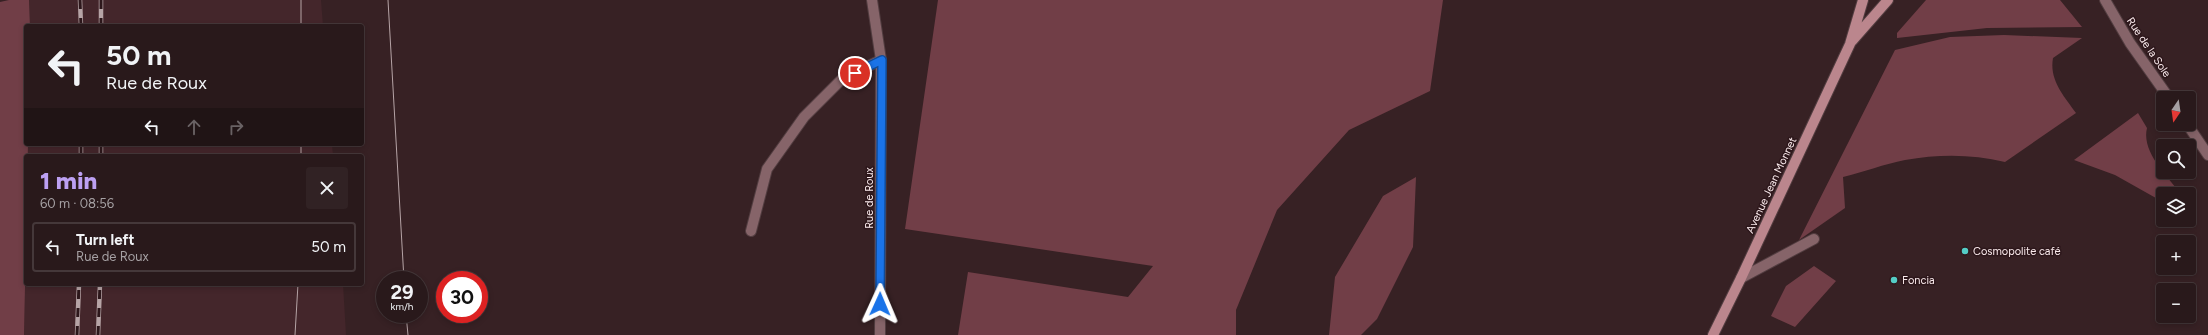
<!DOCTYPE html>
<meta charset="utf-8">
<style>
:root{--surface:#29191b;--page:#312224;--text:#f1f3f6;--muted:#a5a0a3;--line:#45383a;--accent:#bca0f2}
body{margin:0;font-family:Figtree,sans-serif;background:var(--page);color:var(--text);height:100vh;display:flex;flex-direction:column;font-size:15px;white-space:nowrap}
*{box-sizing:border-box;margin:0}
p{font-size:13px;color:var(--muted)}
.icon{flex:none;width:22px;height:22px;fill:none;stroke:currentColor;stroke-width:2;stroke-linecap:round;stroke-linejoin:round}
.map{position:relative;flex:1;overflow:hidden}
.sheet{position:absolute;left:24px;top:154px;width:340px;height:132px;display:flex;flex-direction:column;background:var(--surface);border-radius:4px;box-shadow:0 2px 6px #0003,0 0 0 1px var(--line)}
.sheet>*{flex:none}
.guide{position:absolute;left:24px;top:24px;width:340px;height:122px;border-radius:4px;box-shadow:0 2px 6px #0003,0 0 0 1px var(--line);background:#29191b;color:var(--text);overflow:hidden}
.needle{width:26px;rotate:193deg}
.fabs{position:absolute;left:2156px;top:91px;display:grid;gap:8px}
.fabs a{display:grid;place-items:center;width:40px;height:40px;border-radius:4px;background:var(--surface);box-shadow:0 2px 6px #0003,0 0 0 1px var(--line);font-size:20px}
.speed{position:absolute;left:376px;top:271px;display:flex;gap:8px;font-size:20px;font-weight:700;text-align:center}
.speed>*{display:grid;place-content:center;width:52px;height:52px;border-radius:50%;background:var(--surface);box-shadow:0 2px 6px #0003,0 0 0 1px var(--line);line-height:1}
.speed small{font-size:10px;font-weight:400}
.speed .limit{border:6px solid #d22;background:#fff;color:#111}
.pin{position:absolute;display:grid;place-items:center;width:34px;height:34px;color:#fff;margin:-17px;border:2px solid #fff;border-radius:50%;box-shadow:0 1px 4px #0007}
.me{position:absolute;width:44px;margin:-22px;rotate:1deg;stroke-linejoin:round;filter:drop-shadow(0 0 3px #0008)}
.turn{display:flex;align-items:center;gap:14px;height:84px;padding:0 16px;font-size:18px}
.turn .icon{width:52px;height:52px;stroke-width:2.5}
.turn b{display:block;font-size:28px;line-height:34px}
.lanes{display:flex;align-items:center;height:38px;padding:0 16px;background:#0003;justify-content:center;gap:20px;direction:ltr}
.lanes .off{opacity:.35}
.round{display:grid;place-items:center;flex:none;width:42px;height:42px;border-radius:4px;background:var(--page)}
.summary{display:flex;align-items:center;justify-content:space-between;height:68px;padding:0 16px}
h1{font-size:24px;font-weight:800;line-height:30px;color:var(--accent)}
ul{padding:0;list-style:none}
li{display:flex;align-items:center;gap:12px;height:50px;margin:0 8px 6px;padding:0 8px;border:2px solid var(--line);border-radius:4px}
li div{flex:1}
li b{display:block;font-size:15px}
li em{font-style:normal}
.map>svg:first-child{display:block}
.built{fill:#44262b}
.green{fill:#713e47}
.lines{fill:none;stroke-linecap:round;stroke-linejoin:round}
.lane-casing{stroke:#523d40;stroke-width:12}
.street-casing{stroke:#523d40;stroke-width:12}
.secondary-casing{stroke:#523d40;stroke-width:12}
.lane{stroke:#866469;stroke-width:10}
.street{stroke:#866469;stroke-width:10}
.secondary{stroke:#bb868d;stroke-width:10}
.tram{stroke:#b6a4a6;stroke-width:1}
.rail-casing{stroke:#b6a4a6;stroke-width:4.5}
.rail{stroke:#2d171b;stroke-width:3;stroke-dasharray:9;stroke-linecap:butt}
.route-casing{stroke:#114b97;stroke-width:10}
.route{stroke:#1a73e8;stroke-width:7}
.poi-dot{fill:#54cdc6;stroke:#2d171b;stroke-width:1.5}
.labels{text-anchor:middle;stroke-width:3;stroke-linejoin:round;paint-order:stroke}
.street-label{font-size:11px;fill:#fbebed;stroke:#2d171b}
.poi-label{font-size:11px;fill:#fbebed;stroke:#2d171b;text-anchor:start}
</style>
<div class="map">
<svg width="2208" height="335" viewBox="0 0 2208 335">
<rect width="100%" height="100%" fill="#372124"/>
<path class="built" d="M29,0H321L323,26H30Z
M28,144H332L333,156H27Z
M26,220V284H343L346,335H24Z"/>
<path class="green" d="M9,0H29L30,26H26V144H28L24,335H0V2Z
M938,0H1443L1430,91L1349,130L1277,210L1236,310V335H958L968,272L1128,297L1153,266L905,229Z
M1926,0H2060L2082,27L1987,28L1897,38V33Z
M2004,35L2082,38L2053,58C2049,80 2064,96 2076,113L2005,162C1972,154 1939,154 1905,160C1884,164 1864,172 1843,177L1845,208L1799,240L1895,50L1950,37Z
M2138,113L2147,128C2141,152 2168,177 2181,194H2163V202L2115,175L2074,160Z
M1416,177L1413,247L1377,319L1361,335H1329L1335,277L1383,196Z
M1814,266L1836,281L1795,327L1771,316L1786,286Z"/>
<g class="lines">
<g class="lane-casing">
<path id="lane" d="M751,231L767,169L804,117L842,79L881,60
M1741,278L1814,239"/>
</g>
<g class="street-casing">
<path id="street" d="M872,0L881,60L880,335
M2105,0L2130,43L2169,98
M2187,124L2208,155"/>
</g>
<g class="secondary-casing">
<path id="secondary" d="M1852,41L1888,0
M1713,335L1741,278L1850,44L1863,0"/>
</g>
<use href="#lane" class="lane"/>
<use href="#street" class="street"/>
<use href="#secondary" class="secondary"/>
<path class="tram" d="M388,0L404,280
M301,26V0
M301,156V144
M406,314L408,335
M295,335L298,284"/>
<g class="rail-casing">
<path id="rail" d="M80,0L81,26
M101,0V26
M81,156V144
M101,156V144
M77,335L79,284
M98,335L100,284"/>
</g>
<use href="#rail" class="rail"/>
</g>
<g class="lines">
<g class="route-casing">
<path id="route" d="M855,73L882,60L880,304"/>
</g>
<use href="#route" class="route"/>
</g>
<g class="poi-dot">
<circle cx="1965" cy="251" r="4"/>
<circle cx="1894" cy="280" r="4"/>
</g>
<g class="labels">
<g class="street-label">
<text transform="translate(2149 47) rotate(56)" y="4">Rue de la Sole</text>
<text transform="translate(1771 185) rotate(-65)" y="4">Avenue Jean Monnet</text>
<text transform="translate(869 198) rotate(-90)" y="4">Rue de Roux</text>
</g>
<g class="poi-label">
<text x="1973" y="255">Cosmopolite café</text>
<text x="1902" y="284">Foncia</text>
</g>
</g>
</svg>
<div class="fabs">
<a><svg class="needle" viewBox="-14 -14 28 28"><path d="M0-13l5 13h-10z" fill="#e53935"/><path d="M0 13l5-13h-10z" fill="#a5a0a3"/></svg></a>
<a><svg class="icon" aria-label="search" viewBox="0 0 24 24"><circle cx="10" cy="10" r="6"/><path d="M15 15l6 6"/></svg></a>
<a><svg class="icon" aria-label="layers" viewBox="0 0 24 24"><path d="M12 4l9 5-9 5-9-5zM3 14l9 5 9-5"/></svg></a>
<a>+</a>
<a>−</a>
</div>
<div class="speed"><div>29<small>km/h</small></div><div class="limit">30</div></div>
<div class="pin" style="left:855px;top:73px;background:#d93025"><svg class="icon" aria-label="arrive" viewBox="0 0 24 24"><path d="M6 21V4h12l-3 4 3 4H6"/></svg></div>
<svg class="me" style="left:880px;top:304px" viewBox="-20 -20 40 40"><path d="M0-17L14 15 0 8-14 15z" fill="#1a73e8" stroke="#fff" stroke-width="4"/></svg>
<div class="guide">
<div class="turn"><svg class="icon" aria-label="left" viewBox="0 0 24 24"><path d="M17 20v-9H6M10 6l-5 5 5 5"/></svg><div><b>50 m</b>Rue de Roux</div></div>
<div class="lanes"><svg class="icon" aria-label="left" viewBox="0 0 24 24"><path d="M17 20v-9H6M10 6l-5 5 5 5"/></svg><svg class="icon off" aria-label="ahead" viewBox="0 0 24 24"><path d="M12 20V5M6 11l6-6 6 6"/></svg><svg class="icon off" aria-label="right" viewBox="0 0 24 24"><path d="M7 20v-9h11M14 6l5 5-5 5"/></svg></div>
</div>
<section class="sheet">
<div class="summary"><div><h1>1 min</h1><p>60 m · 08:56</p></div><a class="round"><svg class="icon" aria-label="close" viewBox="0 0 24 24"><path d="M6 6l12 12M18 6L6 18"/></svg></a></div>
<ul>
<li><svg class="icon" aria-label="left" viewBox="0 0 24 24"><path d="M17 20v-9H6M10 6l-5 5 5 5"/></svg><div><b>Turn left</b><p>Rue de Roux</p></div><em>50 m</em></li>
</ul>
</section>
</div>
